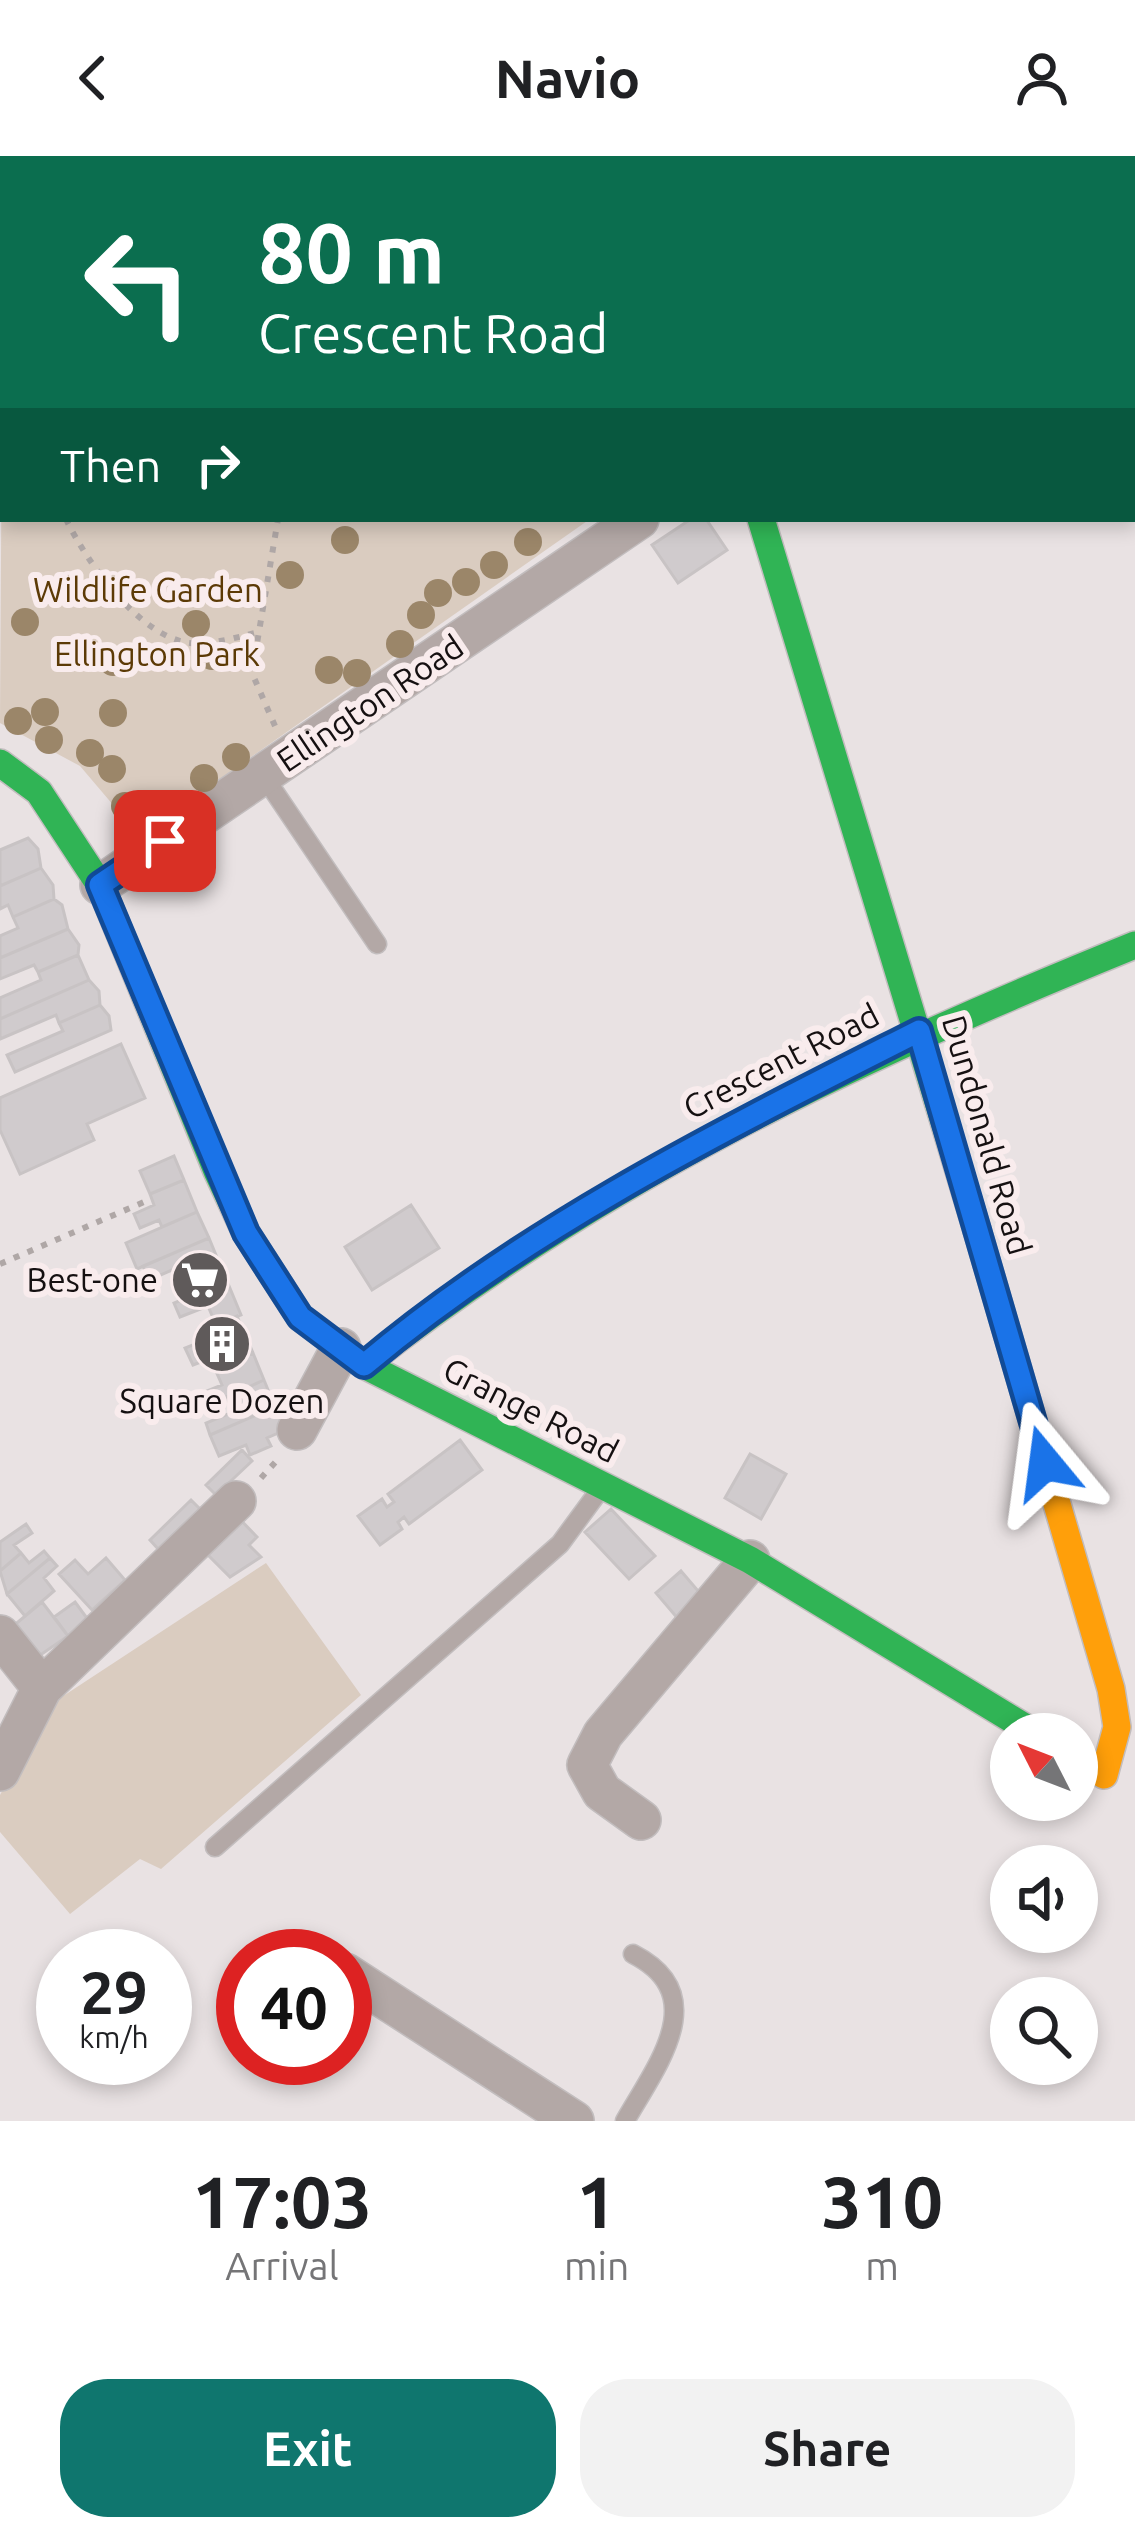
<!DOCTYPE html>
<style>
:root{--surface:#fff;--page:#f2f2f2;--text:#202124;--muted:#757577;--accent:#0f766e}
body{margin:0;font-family:Ubuntu,sans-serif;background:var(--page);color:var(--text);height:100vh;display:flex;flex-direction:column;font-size:45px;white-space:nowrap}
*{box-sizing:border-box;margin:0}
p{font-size:39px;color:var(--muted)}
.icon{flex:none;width:66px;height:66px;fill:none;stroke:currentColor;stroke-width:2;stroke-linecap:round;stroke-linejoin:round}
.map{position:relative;height:1965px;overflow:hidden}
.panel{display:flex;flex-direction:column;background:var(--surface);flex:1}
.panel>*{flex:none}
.guide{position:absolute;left:0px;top:0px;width:1137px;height:366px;box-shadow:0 6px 18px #0003;background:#0b6e4f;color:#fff;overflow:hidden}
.needle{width:78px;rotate:312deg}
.buttons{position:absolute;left:990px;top:1557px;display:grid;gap:24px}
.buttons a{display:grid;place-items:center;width:108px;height:108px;border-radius:50%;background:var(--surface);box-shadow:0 6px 18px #0003;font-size:60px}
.speed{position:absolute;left:36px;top:1773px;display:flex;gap:24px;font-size:60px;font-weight:700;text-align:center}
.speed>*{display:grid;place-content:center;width:156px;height:156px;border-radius:50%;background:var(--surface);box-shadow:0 6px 18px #0003;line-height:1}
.speed small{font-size:30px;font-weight:400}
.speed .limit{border:18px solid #d22;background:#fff;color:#111}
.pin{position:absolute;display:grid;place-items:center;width:102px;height:102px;color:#fff;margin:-51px;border-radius:24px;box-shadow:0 6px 18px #0006}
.me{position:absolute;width:132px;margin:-66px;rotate:344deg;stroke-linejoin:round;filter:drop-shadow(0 0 9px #0008)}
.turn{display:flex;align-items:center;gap:42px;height:252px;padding:0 60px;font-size:54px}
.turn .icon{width:156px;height:156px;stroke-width:2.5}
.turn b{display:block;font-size:84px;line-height:102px}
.then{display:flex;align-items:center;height:114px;padding:0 60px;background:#0003;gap:24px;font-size:45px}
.eta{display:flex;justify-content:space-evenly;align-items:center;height:204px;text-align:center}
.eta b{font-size:72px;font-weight:700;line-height:84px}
.primary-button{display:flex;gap:24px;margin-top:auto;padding:24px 60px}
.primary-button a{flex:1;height:138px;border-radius:48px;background:var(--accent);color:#fff;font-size:48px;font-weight:700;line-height:138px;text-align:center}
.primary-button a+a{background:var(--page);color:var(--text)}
header{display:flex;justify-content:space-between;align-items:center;height:156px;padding:0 60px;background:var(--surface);font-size:54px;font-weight:700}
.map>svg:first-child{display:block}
.green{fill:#daccc0}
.building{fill:#d0cbcd;stroke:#c8c3c4;stroke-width:3}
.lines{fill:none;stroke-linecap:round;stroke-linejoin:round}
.lane-casing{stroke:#c2bdbe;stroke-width:21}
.street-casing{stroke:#c2bdbe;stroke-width:42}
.fast-casing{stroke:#c2bdbe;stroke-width:30}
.slow-casing{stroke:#c2bdbe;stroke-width:30}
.path{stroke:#afa7a6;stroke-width:6;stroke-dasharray:6 9;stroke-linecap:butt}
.lane{stroke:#b3a8a6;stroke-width:18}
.street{stroke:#b3a8a6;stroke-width:39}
.fast{stroke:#30b455;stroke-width:27}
.slow{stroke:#ff9f0a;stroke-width:27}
.tree{fill:#9b8669}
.route-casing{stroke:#114b97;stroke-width:30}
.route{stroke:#1a73e8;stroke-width:21}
.labels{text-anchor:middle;stroke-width:12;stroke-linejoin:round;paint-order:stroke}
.park-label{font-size:33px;fill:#5c3a06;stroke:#f9eced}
.street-label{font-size:33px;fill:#151011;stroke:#f9eced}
.poi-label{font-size:33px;fill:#151011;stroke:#f9eced;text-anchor:end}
</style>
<header><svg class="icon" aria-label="back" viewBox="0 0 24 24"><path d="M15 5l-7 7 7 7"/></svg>Navio<svg class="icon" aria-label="person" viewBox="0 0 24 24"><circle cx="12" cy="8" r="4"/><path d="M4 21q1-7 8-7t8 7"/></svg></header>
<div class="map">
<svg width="1135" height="1965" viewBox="0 0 1135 1965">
<rect width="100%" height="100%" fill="#e9e2e3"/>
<path class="green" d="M0,0H1097V3H3V51Z
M3,75V363H590L150,672L131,670L80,610L0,567Z
M266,1407L361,1539L161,1713L140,1703L70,1758L0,1676V1639L48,1550Z"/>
<path class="building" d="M691,363H706L727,394L678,427L652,389Z
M28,682L38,693L41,712L0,730V694Z
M41,712L53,729L54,743L13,761L8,749L0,753V730Z
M54,743L62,749L68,773L0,802V780L18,772L13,761Z
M68,773L79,789L78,799L38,816L34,809L0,823V802Z
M78,799L89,824L0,863V842L41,824L38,816Z
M89,824L99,835L100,849L59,867L56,859L0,883V863Z
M100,849L109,860L111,874L15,916L7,899L63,875L59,867Z
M121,888L145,942L87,968L94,984L20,1018L0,974V942Z
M174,1000L184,1024L150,1038L140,1015Z
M184,1024L197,1056L162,1071L159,1064L140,1072L134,1058L154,1049L150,1038Z
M411,1049L439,1092L372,1134L345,1091Z
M197,1056L209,1082L137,1113L126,1087Z
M209,1082L218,1104L183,1119L179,1111L149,1124L143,1110Z
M218,1104L227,1125L182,1144L173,1123Z
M227,1125L241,1159L216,1169L208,1150L180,1161L174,1147Z
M237,1160L253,1197L215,1213L211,1202L193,1209L185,1192L203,1185L199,1176Z
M253,1197L264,1224L203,1251L197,1239L222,1229L215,1213Z
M264,1224L275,1251L210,1279L206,1267L233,1256L227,1241Z
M275,1251L285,1274L267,1282L271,1290L250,1299L246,1289L219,1300L210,1279Z
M460,1284L482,1314L409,1368L404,1361L398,1366L402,1373L380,1389L358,1360L382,1343L387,1351L394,1346L388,1338Z
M242,1294L252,1305L216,1339L206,1329Z
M750,1298L786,1318L761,1363L725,1342Z
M191,1344L201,1354L160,1395L150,1384Z
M611,1353L655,1400L629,1423L585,1376Z
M232,1355L257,1381L249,1389L261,1401L230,1421L197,1388Z
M26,1368L32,1377L14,1389L21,1397L0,1415V1386Z
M44,1395L50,1402L7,1438L0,1415L21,1397L29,1407Z
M50,1402L57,1410L44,1422L54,1435L25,1460L7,1438Z
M106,1402L125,1424L92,1454L59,1418L75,1404L88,1418Z
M681,1415L705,1443L680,1465L656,1437Z
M42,1446L68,1480L36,1502L12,1471Z
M75,1446L89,1465L68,1480L54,1461Z"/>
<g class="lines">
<g class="lane-casing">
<path id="lane" d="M263,619L377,788
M215,1691L560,1388L599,1335
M625,1965C657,1909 713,1839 633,1798"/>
</g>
<g class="street-casing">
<path id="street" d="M1134,50H1135
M1134,258L1135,262
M100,729L639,363
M297,1274L341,1192
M0,1479L42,1532
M0,1615L42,1532L236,1345
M641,1664L602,1636L587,1609L603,1578L750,1404
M345,1817L574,1965"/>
</g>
<g class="fast-casing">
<path id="fast" d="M761,363L977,1074
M0,607L39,636L100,729L217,1015L246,1077L300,1161L364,1209L750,1404L1036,1578
M364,1209C602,1022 856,902 1135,789"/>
</g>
<g class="slow-casing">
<path id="slow" d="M977,1074L1111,1533L1117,1571L1104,1619"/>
</g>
<path class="path" d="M94,0L95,3
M489,0L490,3
M205,3L206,0
M935,3V0
M1012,3L1014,0
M66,363C86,405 139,481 190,487C211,489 234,482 255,477
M275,570L252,517L278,363
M0,1108L151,1043
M261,1322L280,1301"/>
<use href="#lane" class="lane"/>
<use href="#street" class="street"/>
<use href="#fast" class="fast"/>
<use href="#slow" class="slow"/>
</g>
<g class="tree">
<circle cx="345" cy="384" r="14"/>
<circle cx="528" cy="386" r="14"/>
<circle cx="494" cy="409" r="14"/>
<circle cx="290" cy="419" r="14"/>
<circle cx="466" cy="426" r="14"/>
<circle cx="438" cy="437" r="14"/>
<circle cx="421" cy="459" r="14"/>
<circle cx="25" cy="466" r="14"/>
<circle cx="196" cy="468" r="14"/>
<circle cx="400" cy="488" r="14"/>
<circle cx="212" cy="500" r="14"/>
<circle cx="113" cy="506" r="14"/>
<circle cx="329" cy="514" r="14"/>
<circle cx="357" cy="517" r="14"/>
<circle cx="45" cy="556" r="14"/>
<circle cx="113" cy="557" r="14"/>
<circle cx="18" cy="565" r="14"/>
<circle cx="49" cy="584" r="14"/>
<circle cx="90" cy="597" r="14"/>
<circle cx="236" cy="601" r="14"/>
<circle cx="112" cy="613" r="14"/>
<circle cx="204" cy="622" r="14"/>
<circle cx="125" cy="650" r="14"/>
<circle cx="157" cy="655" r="14"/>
</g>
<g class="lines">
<g class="route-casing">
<path id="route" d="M165,685L100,729L246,1077L300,1161L364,1209C530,1069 726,973 919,875L1045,1307"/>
</g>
<use href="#route" class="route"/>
</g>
<defs>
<g id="supermarket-disc" transform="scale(3)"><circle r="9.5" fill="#5f5a5a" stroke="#f9eced"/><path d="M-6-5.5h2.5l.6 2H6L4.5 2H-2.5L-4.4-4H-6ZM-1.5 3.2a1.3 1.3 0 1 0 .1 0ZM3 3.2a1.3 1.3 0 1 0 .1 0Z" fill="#fff"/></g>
<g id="building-disc" transform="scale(3)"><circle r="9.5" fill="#5f5a5a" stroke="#f9eced"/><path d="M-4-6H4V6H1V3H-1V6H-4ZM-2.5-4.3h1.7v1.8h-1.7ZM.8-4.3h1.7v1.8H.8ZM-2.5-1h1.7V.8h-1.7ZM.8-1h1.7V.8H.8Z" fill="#fff"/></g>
</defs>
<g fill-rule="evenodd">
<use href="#supermarket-disc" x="200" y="1124"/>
<use href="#building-disc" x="222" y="1188"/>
</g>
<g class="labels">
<g class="park-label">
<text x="148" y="446">Wildlife Garden</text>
<text x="157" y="510">Ellington Park</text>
</g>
<g class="street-label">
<text transform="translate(370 547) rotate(-34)" y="12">Ellington Road</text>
<text transform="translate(781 905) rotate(-27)" y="12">Crescent Road</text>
<text transform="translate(987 979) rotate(74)" y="12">Dundonald Road</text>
<text transform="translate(531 1254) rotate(27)" y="12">Grange Road</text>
</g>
<g class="poi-label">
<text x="158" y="1136">Best-one</text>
<text x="222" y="1257" text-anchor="middle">Square Dozen</text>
</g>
</g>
</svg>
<div class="buttons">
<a><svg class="needle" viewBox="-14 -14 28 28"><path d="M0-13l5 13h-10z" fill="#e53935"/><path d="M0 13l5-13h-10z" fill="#757577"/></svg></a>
<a><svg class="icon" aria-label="sound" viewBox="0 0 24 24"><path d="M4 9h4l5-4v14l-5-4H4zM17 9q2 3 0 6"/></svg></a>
<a><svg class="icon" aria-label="search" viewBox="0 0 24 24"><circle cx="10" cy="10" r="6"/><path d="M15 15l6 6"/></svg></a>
</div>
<div class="speed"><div>29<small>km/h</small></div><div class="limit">40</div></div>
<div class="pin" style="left:165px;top:685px;background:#d93025"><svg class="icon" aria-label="arrive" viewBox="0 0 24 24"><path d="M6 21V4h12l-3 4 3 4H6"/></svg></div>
<svg class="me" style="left:1045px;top:1307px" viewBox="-20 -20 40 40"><path d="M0-17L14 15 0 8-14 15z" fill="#1a73e8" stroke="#fff" stroke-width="4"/></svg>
<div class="guide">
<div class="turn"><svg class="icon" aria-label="left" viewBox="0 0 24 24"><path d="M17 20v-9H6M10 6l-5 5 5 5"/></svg><div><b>80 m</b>Crescent Road</div></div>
<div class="then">Then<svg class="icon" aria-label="right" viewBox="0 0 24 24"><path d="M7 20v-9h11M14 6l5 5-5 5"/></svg></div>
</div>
</div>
<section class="panel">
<div class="eta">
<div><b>17:03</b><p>Arrival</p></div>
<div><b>1</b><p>min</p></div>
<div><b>310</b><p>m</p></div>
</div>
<div class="primary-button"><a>Exit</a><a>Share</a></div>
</section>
